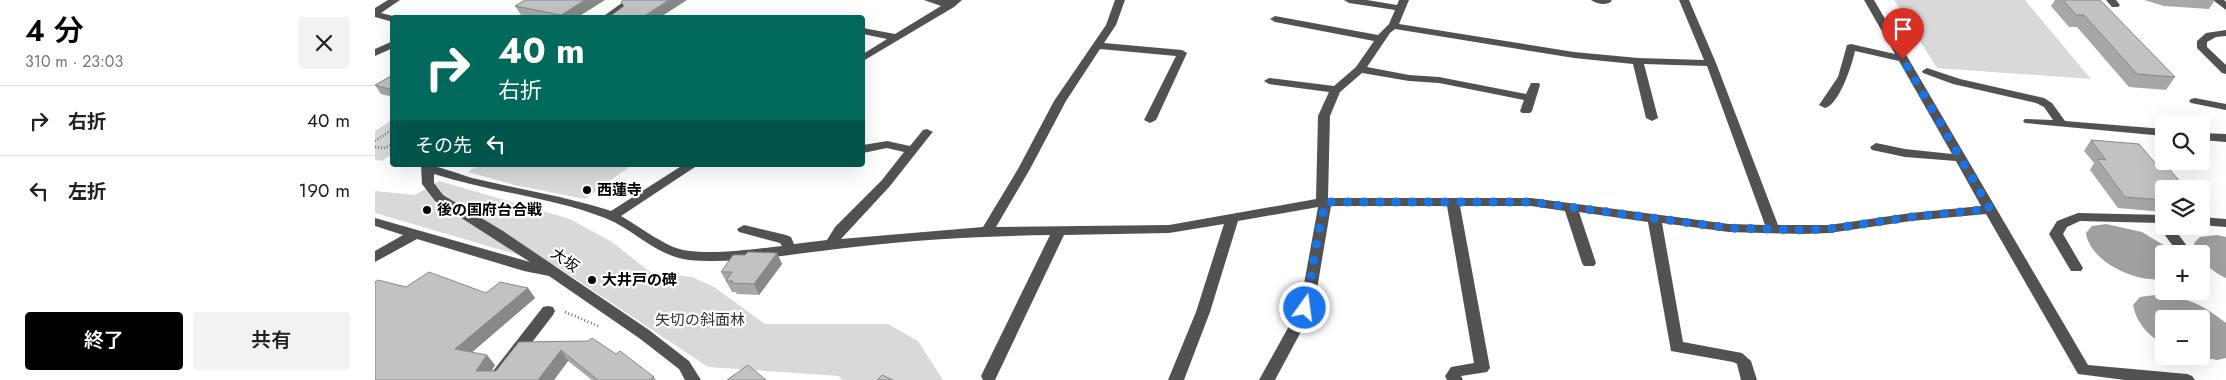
<!DOCTYPE html>
<html lang="ja">
<meta charset="utf-8">
<style>
:root{--surface:#fff;--page:#f2f2f2;--text:#202124;--muted:#757577;--line:#e0e0e0;--accent:#000}
body{margin:0;font-family:Jost,"Noto Sans JP",sans-serif;background:var(--page);color:var(--text);height:100vh;display:flex;flex-direction:column;font-size:19px;white-space:nowrap}
*{box-sizing:border-box;margin:0}
p{font-size:16px;color:var(--muted)}
.icon{flex:none;width:28px;height:28px;fill:none;stroke:currentColor;stroke-width:2;stroke-linecap:round;stroke-linejoin:round}
.map{position:relative;flex:1;overflow:hidden}
.details{display:flex;flex-direction:column;background:var(--surface);width:375px}
.details>*{flex:none}
.guide{position:absolute;left:15px;top:15px;width:475px;height:152px;border-radius:5px;box-shadow:0 5px 20px #0002;background:#00695c;color:#fff;overflow:hidden}
.tools{position:absolute;left:1780px;top:115px;display:grid;gap:10px}
.tools a{display:grid;place-items:center;width:55px;height:55px;border-radius:5px;background:var(--surface);box-shadow:0 5px 20px #0002;font-size:25px}
.pin{position:absolute;display:grid;place-items:center;width:42px;height:42px;color:#fff;margin:-51px -21px;border-radius:50% 50% 50% 0;rotate:-45deg;box-shadow:0 0 5px #0007}
.pin .icon{rotate:45deg}
.me{position:absolute;width:55px;margin:-28px;rotate:14deg;stroke-linejoin:round;filter:drop-shadow(0 0 4px #0008)}
.turn{display:flex;align-items:center;gap:18px;height:105px;padding:0 25px;font-size:22px}
.turn .icon{width:65px;height:65px;stroke-width:2.5}
.turn b{display:block;font-size:35px;line-height:42px}
.then{display:flex;align-items:center;height:48px;padding:0 25px;background:#0003;gap:10px;font-size:19px}
.round{display:grid;place-items:center;flex:none;width:52px;height:52px;border-radius:5px;background:var(--page)}
.headline{display:flex;align-items:center;justify-content:space-between;height:85px;padding:0 25px}
h1{font-size:30px;font-weight:600;line-height:38px;color:var(--accent)}
.button{display:flex;gap:10px;margin-top:auto;padding:10px 25px}
.button a{flex:1;height:58px;border-radius:5px;background:var(--accent);color:#fff;font-size:20px;font-weight:600;line-height:58px;text-align:center}
.button a+a{background:var(--page);color:var(--text)}
ul{padding:0;list-style:none}
li{display:flex;align-items:center;gap:15px;height:70px;padding:0 25px;border-top:1px solid var(--line)}
li div{flex:1}
li b{display:block;font-size:19px}
li em{font-style:normal}
main{display:flex;flex:1;min-height:0}
.map>svg:first-child{display:block}
.green{fill:#d9d9d9}
.water{fill:#a0a0a0}
.lines{fill:none;stroke-linecap:round;stroke-linejoin:round}
.path-far1{stroke:#747474;stroke-width:2.5;stroke-dasharray:1 2;stroke-linecap:butt}
.path{stroke:#747474;stroke-width:3;stroke-dasharray:1 2.5;stroke-linecap:butt}
.minor{fill:#525252;fill-rule:evenodd}
.wall{fill:#a7a7a7}
.shaded-wall{fill:#888}
.building{fill:#c2c2c2;stroke:#888}
.route{stroke:#1a73e8;stroke-width:9;stroke-dasharray:0 16.2}
.poi-dot{fill:#000;stroke:#fff;stroke-width:2}
.labels{text-anchor:middle;stroke-width:4.5;stroke-linejoin:round;paint-order:stroke}
.poi-label{font-size:15px;font-weight:bold;fill:#000;stroke:#fff;text-anchor:start}
.street-label{font-size:15px;fill:#000;stroke:#fff}
.park-label{font-size:15px;fill:#303030;stroke:#fff}
</style>
<main>
<section class="details">
<div class="headline"><div><h1>4 分</h1><p>310 m · 23:03</p></div><a class="round"><svg class="icon" aria-label="close" viewBox="0 0 24 24"><path d="M6 6l12 12M18 6L6 18"/></svg></a></div>
<ul>
<li><svg class="icon" aria-label="right" viewBox="0 0 24 24"><path d="M7 20v-9h11M14 6l5 5-5 5"/></svg><div><b>右折</b></div><em>40 m</em></li>
<li><svg class="icon" aria-label="left" viewBox="0 0 24 24"><path d="M17 20v-9H6M10 6l-5 5 5 5"/></svg><div><b>左折</b></div><em>190 m</em></li>
</ul>
<div class="button"><a>終了</a><a>共有</a></div>
</section>
<div class="map">
<svg width="1851" height="380" viewBox="0 0 1851 380">
<rect width="100%" height="100%" fill="#fff"/>
<path class="green" d="M1519,0H1650L1716,79L1562,68Z
M17,120V154L7,161L0,160V131Z
M103,165H257L210,199L139,185L93,172Z
M64,181L195,219L237,242L275,272L317,277L339,287L390,324H513L543,341L568,380H467L464,376L333,367L181,266L0,213V191L40,195Z"/>
<path class="water" d="M1731,224L1767,232L1795,249L1798,254H1789V279C1761,283 1715,262 1711,233L1717,226Z
M1842,235L1851,237V278C1842,274 1827,264 1826,254L1823,253L1819,243L1825,237Z
M1780,295C1810,296 1827,304 1851,323V358L1842,360L1818,356H1826V319H1789V344C1773,336 1761,322 1758,305L1765,297Z"/>
<g class="lines">
<path class="path-far1" d="M0,141L18,129
M0,147L9,148L18,144"/>
<path class="path" d="M190,312L223,326"/>
<path class="minor" d="M13,0H25L6,13L22,17L18,18V22L0,17V8Z
M251,0H262L238,18H226Z
M549,0H587L579,7L488,61V54L512,39L488,34V28L520,34L566,6Z
M740,0H750L741,25L729,43L807,50L812,53L781,120L775,123L769,120L801,56L725,49L691,101L655,169L621,227L794,225L941,199L943,116L954,92L894,84L889,81L894,78L959,86L981,67L999,41L900,22L895,19L900,16L1003,35L1014,24L1020,10L974,3L969,0H992L1022,5L1024,0H1034L1024,24L1199,52L1263,58L1329,60L1304,0H1314L1341,63L1403,225H1454L1536,213L1606,206L1581,161L1530,157L1497,150L1495,147L1501,143L1530,149L1577,154L1524,61L1480,51C1477,65 1464,105 1450,108L1444,105L1463,77L1472,45L1476,44L1520,54L1489,0H1499L1713,365L1812,374L1817,376L1820,380H1750L1703,374L1611,214L1536,221L1454,233L1427,234L1354,232L1287,223L1308,342L1367,353L1376,361L1382,380H1366L1362,364L1358,362L1296,351L1273,222L1204,212L1221,263L1219,266H1209L1207,263L1190,211L1156,206H1085L1115,368L1112,372L1086,376L1088,380H1072L1070,376L1076,367L1099,363L1072,206H956L941,295L929,326L900,380H884L914,326L927,295L943,207L863,221L835,312L809,380H793L821,312L849,224L794,233L689,235L620,380H608L606,376L675,235C610,236 545,239 479,247C428,252 365,265 314,260C281,256 260,230 230,218C175,197 115,192 59,174V183L68,195L128,231L274,330L314,361L326,380H310L304,369L264,338L174,276L149,271L42,239L0,262V251L28,235L0,226V218L155,262L60,201L47,184L46,165C63,165 80,173 97,178C143,189 190,196 236,211L308,165H323L246,216C263,226 279,238 296,246C320,258 379,249 407,246L405,243L364,232L362,229L369,225L411,235L416,237L419,244L452,240L460,227L507,180L529,152L512,148L488,153V145L512,141L535,146L548,130L552,129L558,132L556,134L515,186L466,239L608,227L643,169L679,101L731,25ZM1020,29L1199,58L1258,64L1271,118L1277,121L1283,118L1269,64L1332,66L1390,225L1354,224L1156,198H953L955,116L965,92L987,73L1034,81L1064,83L1149,100L1145,111L1147,113H1155L1157,111L1165,85L1164,83H1156L1151,94L1064,77L1034,75L992,67L1015,33Z
M1216,0H1236L1237,1C1232,6 1221,4 1216,0Z
M1731,0H1741L1745,5L1743,7H1737Z
M1838,0H1849L1851,2V10Z
M1851,30V36L1841,37L1832,42V47L1851,65V74L1847,73L1822,48V41L1831,33Z
M18,41V48L0,56V49Z
M1552,68L1585,79L1669,98L1677,103L1690,121L1789,129V136L1650,123L1648,121L1650,119L1678,120L1669,107L1661,103L1578,84L1548,73L1547,71Z
M1820,98L1851,104V110L1816,103L1814,101L1816,99Z
M1826,133L1851,134V142L1826,140Z
M1703,213L1789,215V226H1797L1818,254H1804L1783,226L1785,223L1705,221L1692,227L1688,234L1708,268L1706,271H1696L1674,234L1682,221Z
M1826,217L1851,219V227L1826,225Z
M173,306L178,307L180,311L178,315L128,380H111L168,307Z"/>
</g>
<path class="wall" d="M150,0H230L201,18H160L146,15L140,6Z
M1680,0H1725L1800,77L1791,90L1754,87L1702,27H1694L1676,6Z
M1769,0H1840L1834,9L1789,6Z
M18,75V97L6,94L0,85Z
M1716,140L1789,189V212L1743,208L1715,170L1719,163L1709,151Z
M402,253L407,264L384,295L362,294L361,292H357L346,272L370,255Z
M31,287L111,293L153,288L160,298L97,352L120,365L117,371H121L144,342L241,354L279,377L281,380H217L193,361L179,380H0Z"/>
<path class="shaded-wall" d="M210,0H230L201,18H188L186,15Z
M294,0H312L284,18H266Z
M402,253L407,264L384,295L379,284Z
M153,288L160,298L88,360L80,349Z
M186,350L193,361L179,380H163Z
M112,355L120,365L111,380L101,371Z"/>
<path class="building" d="M150,0H210L186,15L140,6Z
M248,0H294L266,18H233L249,6L246,2Z
M1688,0H1725L1800,77L1762,74L1709,15H1701Z
M18,75V90L0,85Z
M1716,140L1764,144L1781,164L1791,165L1811,189H1789V200L1750,197L1722,159L1731,160Z
M373,252L402,253L379,284L356,283L358,281H351L357,272H346L358,255H370Z
M54,272L111,293L125,282L153,288L80,349L112,355L101,371H121L144,342L213,341L217,338L241,354L245,351L279,377L275,380H223L186,350L163,380H0V282L3,280L31,287Z
M373,365L391,380H352Z
M507,375L518,380H502Z"/>
<g class="lines">
<path class="route" d="M930,308C938,273 941,236 951,202H1156L1354,228L1427,230L1454,229L1536,217L1615,209L1528,59"/>
</g>
<g class="poi-dot">
<circle cx="212" cy="190" r="5"/>
<circle cx="52" cy="210" r="5"/>
<circle cx="217" cy="280" r="5"/>
</g>
<g class="labels">
<g class="poi-label">
<text x="222" y="195">西蓮寺</text>
<text x="62" y="215">後の国府台合戦</text>
<text x="227" y="285">大井戸の碑</text>
</g>
<g class="street-label">
<text transform="translate(190 260) rotate(35)" y="5">大坂</text>
</g>
<g class="park-label">
<text x="325" y="325">矢切の斜面林</text>
</g>
</g>
</svg>
<div class="tools">
<a><svg class="icon" aria-label="search" viewBox="0 0 24 24"><circle cx="10" cy="10" r="6"/><path d="M15 15l6 6"/></svg></a>
<a><svg class="icon" aria-label="layers" viewBox="0 0 24 24"><path d="M12 4l9 5-9 5-9-5zM3 14l9 5 9-5"/></svg></a>
<a>+</a>
<a>−</a>
</div>
<div class="pin" style="left:1528px;top:59px;background:#d93025"><svg class="icon" aria-label="arrive" viewBox="0 0 24 24"><path d="M6 21V4h12l-3 4 3 4H6"/></svg></div>
<svg class="me" style="left:930px;top:308px" viewBox="-20 -20 40 40"><circle r="17" fill="#1a73e8" stroke="#fff" stroke-width="3"/><path d="M0-11L8 9 0 5-8 9z" fill="#fff"/></svg>
<div class="guide">
<div class="turn"><svg class="icon" aria-label="right" viewBox="0 0 24 24"><path d="M7 20v-9h11M14 6l5 5-5 5"/></svg><div><b>40 m</b>右折</div></div>
<div class="then">その先<svg class="icon" aria-label="left" viewBox="0 0 24 24"><path d="M17 20v-9H6M10 6l-5 5 5 5"/></svg></div>
</div>
</div>
</main>
